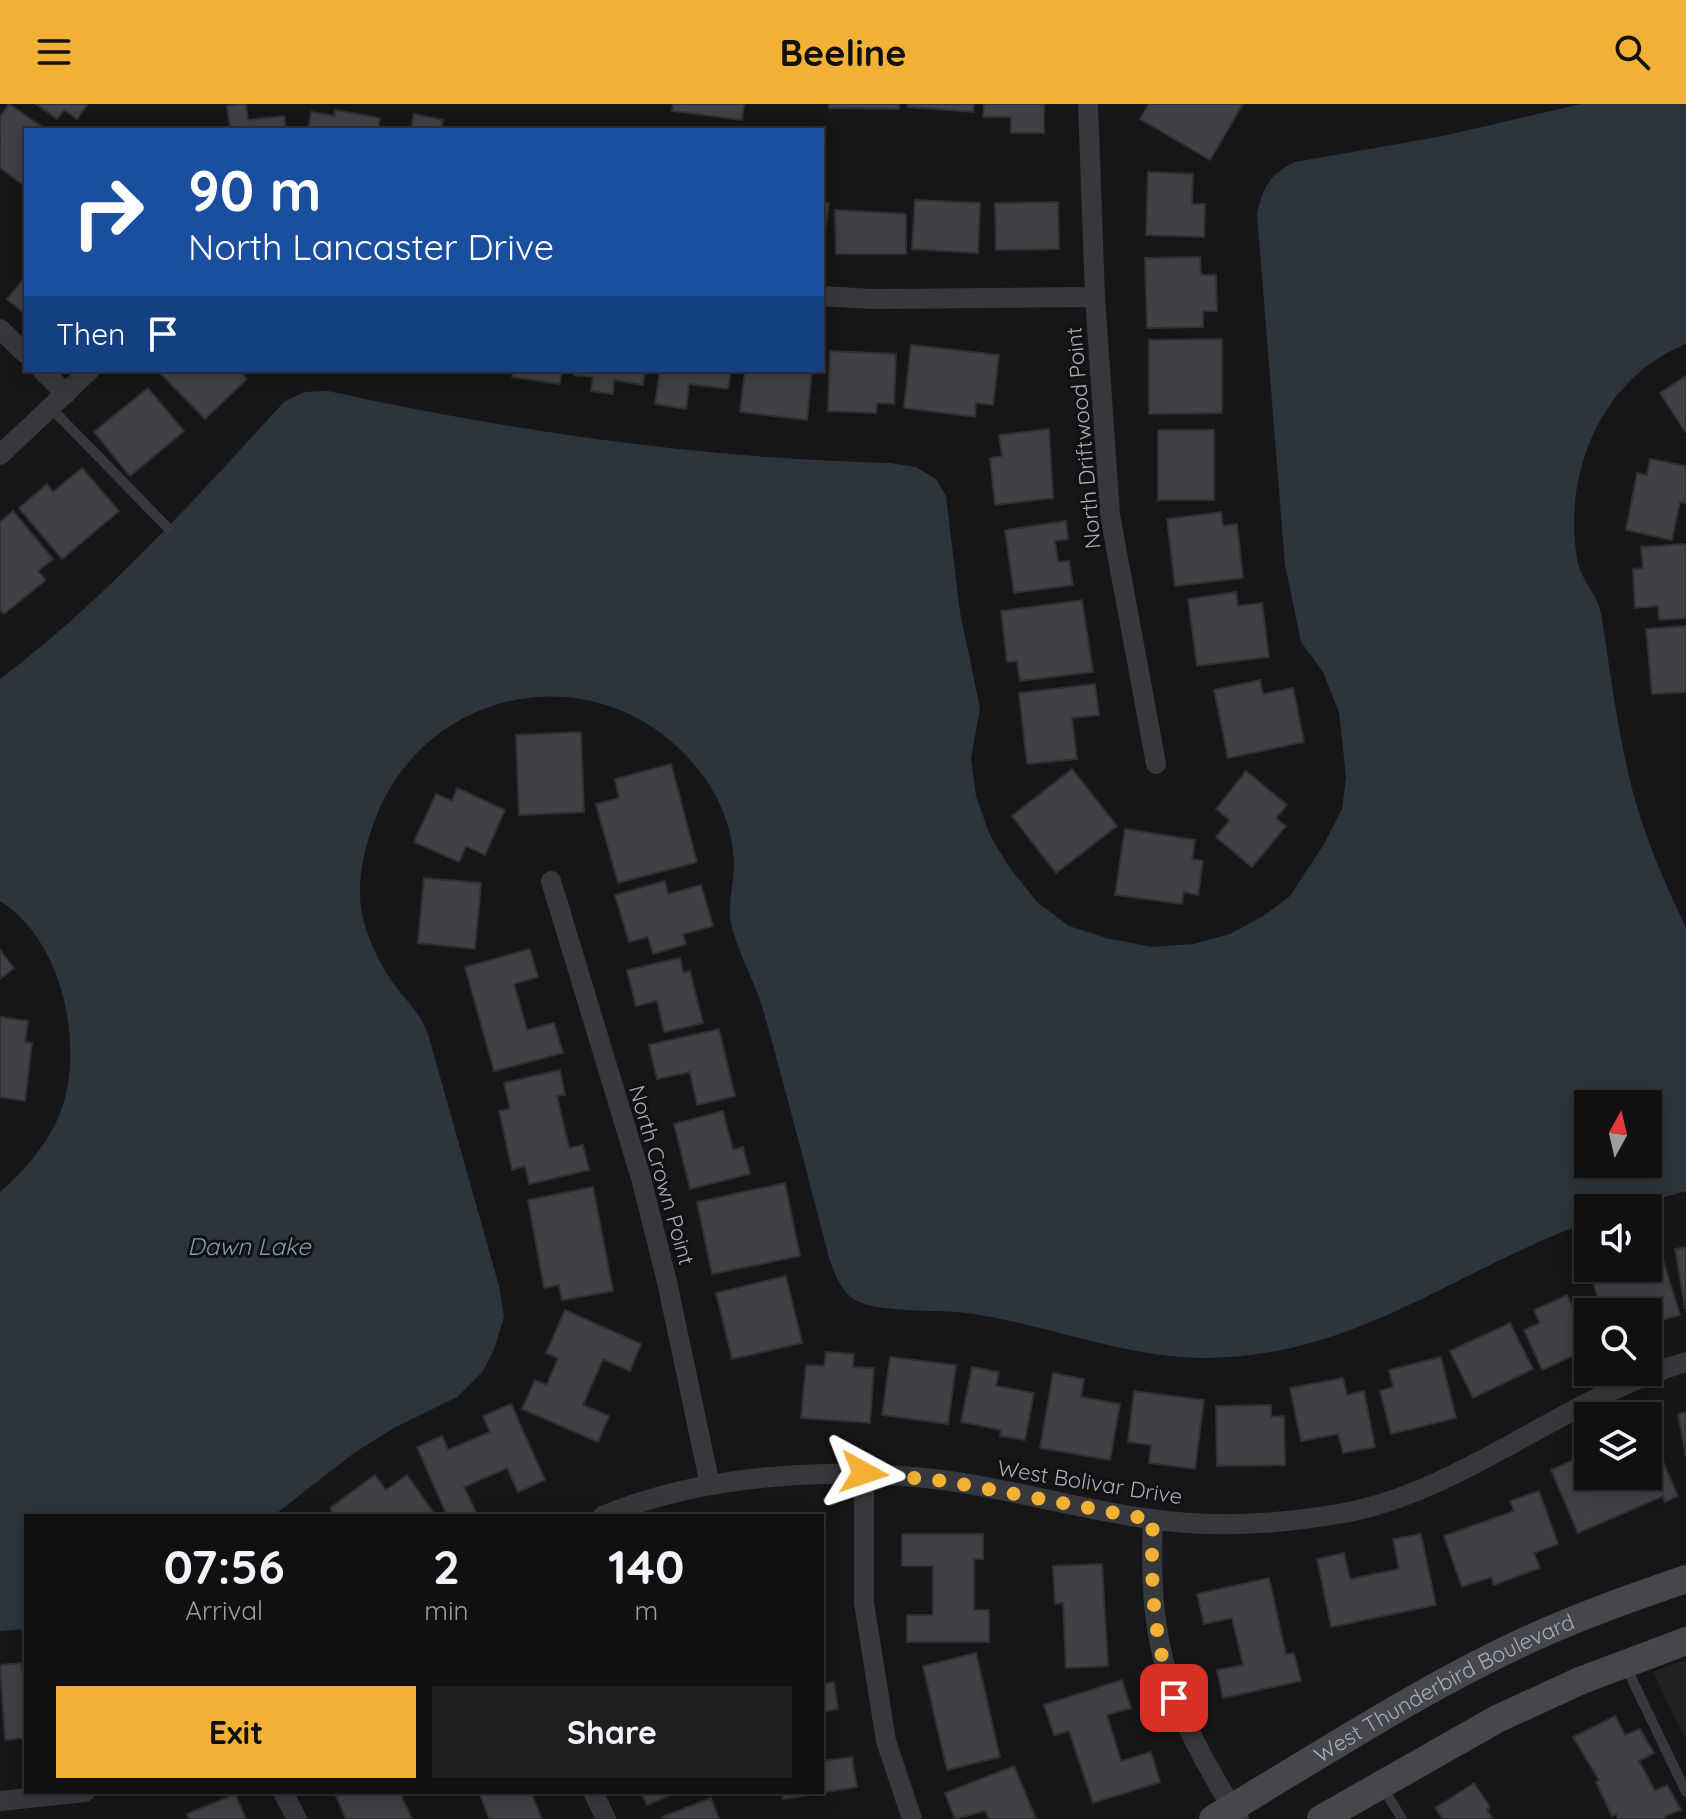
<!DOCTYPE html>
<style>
:root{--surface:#101012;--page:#1e1e20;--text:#f1f3f6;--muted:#9c9d9f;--line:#303032;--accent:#f2b134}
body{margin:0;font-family:Quicksand,sans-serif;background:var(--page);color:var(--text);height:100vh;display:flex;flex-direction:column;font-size:30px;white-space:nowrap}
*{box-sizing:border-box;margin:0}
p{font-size:26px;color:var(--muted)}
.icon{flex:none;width:44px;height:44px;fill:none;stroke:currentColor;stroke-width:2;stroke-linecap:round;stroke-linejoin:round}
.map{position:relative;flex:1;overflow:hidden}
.panel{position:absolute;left:24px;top:1410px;width:800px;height:280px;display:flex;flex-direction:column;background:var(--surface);border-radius:0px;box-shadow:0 4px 20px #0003,0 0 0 2px var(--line)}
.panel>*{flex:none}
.top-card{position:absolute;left:24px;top:24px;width:800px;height:244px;border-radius:0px;box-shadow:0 4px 20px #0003,0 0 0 2px var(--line);background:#1a4fa0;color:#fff;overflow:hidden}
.needle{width:52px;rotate:8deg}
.buttons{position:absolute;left:1574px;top:986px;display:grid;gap:16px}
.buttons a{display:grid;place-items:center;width:88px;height:88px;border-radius:0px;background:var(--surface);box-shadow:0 4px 20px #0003,0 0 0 2px var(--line);font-size:40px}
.pin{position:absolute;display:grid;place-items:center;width:68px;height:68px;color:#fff;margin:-34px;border-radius:16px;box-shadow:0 4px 12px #0006}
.me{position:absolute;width:88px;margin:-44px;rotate:95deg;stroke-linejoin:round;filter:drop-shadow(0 0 6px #0008)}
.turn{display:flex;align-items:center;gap:28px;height:168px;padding:0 32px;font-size:36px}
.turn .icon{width:104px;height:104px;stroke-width:2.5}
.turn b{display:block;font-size:56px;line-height:68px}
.then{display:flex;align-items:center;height:76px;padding:0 32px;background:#0003;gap:16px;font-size:30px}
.eta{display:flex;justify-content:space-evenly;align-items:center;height:136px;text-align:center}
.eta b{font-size:48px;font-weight:700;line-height:56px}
.cta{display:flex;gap:16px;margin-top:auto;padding:16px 32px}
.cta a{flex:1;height:92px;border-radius:0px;background:var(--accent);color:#111;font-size:32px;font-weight:700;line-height:92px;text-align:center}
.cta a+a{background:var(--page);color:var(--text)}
header{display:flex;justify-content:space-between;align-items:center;height:104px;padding:0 32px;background:var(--accent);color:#111;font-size:36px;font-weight:700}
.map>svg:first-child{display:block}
.built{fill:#222225}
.water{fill:#2c353c;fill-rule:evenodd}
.building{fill:#404145;stroke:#303034;stroke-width:2}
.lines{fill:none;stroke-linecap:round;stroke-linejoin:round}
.lane{stroke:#37383d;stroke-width:10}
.street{stroke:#37383d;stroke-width:20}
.secondary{stroke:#45474d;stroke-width:28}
.route{stroke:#f2b134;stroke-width:14;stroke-dasharray:0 25.2}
.labels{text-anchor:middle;stroke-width:6;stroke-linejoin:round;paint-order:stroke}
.street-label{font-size:22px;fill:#a8adb8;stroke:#111113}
.water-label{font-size:24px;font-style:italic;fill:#7f9bb3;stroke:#111113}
</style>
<header><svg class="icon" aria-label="menu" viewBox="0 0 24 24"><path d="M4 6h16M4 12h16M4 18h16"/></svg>Beeline<svg class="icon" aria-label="search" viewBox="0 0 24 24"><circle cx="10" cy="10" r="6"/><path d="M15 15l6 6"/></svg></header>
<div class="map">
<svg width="1686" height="1715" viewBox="0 0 1686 1715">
<rect width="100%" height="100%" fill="#161618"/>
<path class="built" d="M1686,1556V1636L1653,1568Z"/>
<path class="water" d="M1581,0H1686V240C1601,274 1563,369 1577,455C1580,475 1598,491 1601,510C1610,566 1617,622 1630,677C1642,727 1664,778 1686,824V1087L1627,1104H1588V1118C1453,1167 1356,1253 1205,1254C1125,1254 1046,1220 967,1209C936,1205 887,1209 859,1198C842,1191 835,1170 829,1154C808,1073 787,991 764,909C756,879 734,842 730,813C729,797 733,780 734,764C734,730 722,696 701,669C608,547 424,576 373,721C364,747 357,775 361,804C364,827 378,857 391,876C404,895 420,908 428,930L499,1182L504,1213L495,1243L483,1267L457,1293L392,1325L354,1349L273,1412H26V1525L0,1527V1088C26,1065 50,1038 62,1004C84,939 62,835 0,797V575C106,495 195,395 284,298L304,288L328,287C514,328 700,354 890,359L916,363L936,375L946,392L960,508L980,604L971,655L976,692L989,729L1007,760L1037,798L1069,822L1106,834L1152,843L1193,840L1230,830L1265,811L1290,792L1324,740L1342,705L1346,673L1339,608L1323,568L1301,538L1285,461L1257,110C1263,84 1269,70 1295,58L1438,33ZM1588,1000H1648V1060H1588Z"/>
<path class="building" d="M9,0L47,26H26V83L0,64V13Z
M36,0H88L77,15L64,6L57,15Z
M246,0L248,16L284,12L286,26H218L230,24L227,2Z
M673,0H744L742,16L672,7Z
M829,0H899V5L829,4Z
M908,0H974L973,8L908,3Z
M984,0H1044V29H1011V13H983Z
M1149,0H1243L1210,56L1140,15Z
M335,6L380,14L378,26H308L311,8L335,12Z
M414,10L443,16L441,26H411Z
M1148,68L1193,70L1192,100H1205L1204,133L1146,131Z
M915,96L980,99L978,149L912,145Z
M822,98L829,99L822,148Z
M1058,98L1059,145L996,146L995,99Z
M835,106L906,110V150H836Z
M1200,153L1201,171H1216L1217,207H1203V223L1147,224L1145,154Z
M26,172V211L7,195Z
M1222,235V309L1149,310V236Z
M911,241L999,251L993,301L976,299L975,313L904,304Z
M830,247L896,250L894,300L877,299L876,309L828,307Z
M157,266H239L247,275L205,315Z
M513,266H562L560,280L512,273Z
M575,266H645L643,281L614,276L613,290L591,287L593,273L574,271Z
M660,266H731L728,285L689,280L686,305L655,300Z
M745,266H812L807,316L740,308Z
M1686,272V329L1660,289Z
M148,284L184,327L130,372L94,328Z
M1049,325L1053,394L995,401L990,354L1002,352L999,331Z
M1158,326H1214V396H1158Z
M1650,355L1686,362V399L1680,398L1672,436L1626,426L1637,369L1647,371Z
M82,364L119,407L62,455L19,404L47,380L53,388Z
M13,407L53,455L38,467L46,476L4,510L0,506V418Z
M1221,408L1223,422L1237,420L1243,474L1175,482L1167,415Z
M1066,417L1068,435L1055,437L1058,458L1069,457L1073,481L1014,489L1005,426Z
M1686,440V514L1659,516L1658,502L1635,504L1633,465L1643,464L1641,443Z
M1236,488L1238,502L1262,499L1269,553L1197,562L1188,495Z
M1082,496L1093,568L1020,577L1017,557L1007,558L1001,507Z
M1686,522V588L1652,590L1646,525Z
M1260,576L1263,590L1293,584L1304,638L1228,654L1214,586Z
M1095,580L1099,611L1072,614L1077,655L1027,660L1019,589Z
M581,628L584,708L519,711L516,631Z
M671,660L697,758L618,779L596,700L619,694L615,675Z
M1072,665L1117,722L1056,769L1012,712Z
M1246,667L1287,701L1276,714L1286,722L1252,763L1216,733L1230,716L1216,705Z
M457,684L505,706L485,751L466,742L459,758L414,738L436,690L452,697Z
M1125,725L1195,736L1192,755L1203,757L1198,791L1184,788L1182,800L1115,791Z
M424,774L481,779L475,845L418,839Z
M665,777L668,790L701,781L713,822L683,830L686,840L653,850L648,833L629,838L615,791Z
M530,845L538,873L514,880L527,926L554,919L563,949L494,967L465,863Z
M0,846L14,864L0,875Z
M680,854L683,869L690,867L703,919L664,928L657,897L636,902L627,866Z
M0,913L28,917L25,938L32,939L25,997L0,993Z
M719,925L735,992L697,1001L690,968L657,975L649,941Z
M560,966L565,991L557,992L569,1044L583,1041L589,1066L529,1080L525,1062L512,1066L499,1007L510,1005L504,979Z
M723,1007L733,1046L743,1043L750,1070L690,1085L674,1020Z
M785,1079L800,1152L712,1170L697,1098Z
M593,1083L613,1187L562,1196L559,1181L544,1184L528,1096Z
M1656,1133L1680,1211L1648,1220V1208H1628L1624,1195L1600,1202L1589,1164H1648V1135Z
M1686,1143V1204H1685L1675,1145Z
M786,1172L802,1239L732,1255L716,1189Z
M1567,1191L1573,1204L1589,1196L1594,1208H1588V1245L1542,1266L1524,1226L1540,1219L1534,1206Z
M565,1206L641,1240L630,1267L603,1255L583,1301L609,1312L598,1338L522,1305L535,1276L547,1281L558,1254L546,1249Z
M1510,1219L1533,1265L1473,1294L1450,1247Z
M826,1248L854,1250L853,1263L874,1264L870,1319L801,1314L806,1261L824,1262Z
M890,1253L956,1261L948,1320L882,1311Z
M1441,1253L1456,1314L1391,1330L1380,1287L1393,1283L1389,1266Z
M972,1263L999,1268L996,1282L1034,1289L1025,1336L1000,1332L1001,1326L961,1318Z
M1053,1269L1084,1275L1081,1293L1120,1300L1110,1356L1040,1344Z
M1343,1274L1347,1291L1364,1287L1375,1343L1343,1349L1338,1330L1301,1337L1290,1284Z
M1134,1287L1204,1296L1195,1365L1149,1359L1151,1341L1128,1338Z
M511,1300L545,1376L518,1388L507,1364L464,1383L477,1410L447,1412L417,1343L442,1332L448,1346L490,1328L483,1312Z
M1271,1301V1313L1284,1312L1285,1361L1217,1362L1216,1302Z
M1686,1308V1352L1678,1310Z
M1648,1323L1678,1392L1665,1398L1663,1392L1578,1429L1551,1366L1576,1355L1587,1380L1604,1372H1648Z
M375,1371L386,1386L407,1371L436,1412H335L330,1404Z
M1539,1387L1558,1440L1534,1449L1540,1464L1494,1481L1491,1473L1462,1483L1444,1432L1514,1407L1510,1397Z
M902,1430H983V1455H974V1506H989V1538H907V1511H933V1462H902Z
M1421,1430L1436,1501L1331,1523L1317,1455L1344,1449L1350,1475L1399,1465L1393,1435Z
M1102,1460L1108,1562L1066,1564L1063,1499L1055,1500L1053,1462Z
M1269,1474L1286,1550L1294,1549L1301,1577L1223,1594L1217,1566L1243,1561L1232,1514L1204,1520L1197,1490Z
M976,1549L1000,1653L947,1666L923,1562Z
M21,1559L22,1567L26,1566V1634L5,1636L0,1561Z
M1122,1576L1131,1604L1107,1611L1121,1657L1151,1648L1160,1678L1093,1699L1069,1627L1054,1631L1044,1601Z
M834,1578L838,1605L822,1608V1580Z
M1615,1612L1625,1631L1640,1625L1654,1649L1639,1657L1655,1687L1667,1681L1681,1706L1665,1712L1667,1715H1618L1616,1710L1612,1712L1596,1678L1599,1676L1573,1633Z
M852,1653L857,1683L783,1695L782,1688H822V1657Z
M1014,1662L1036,1715H989L985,1707L955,1715L945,1689Z
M1474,1679L1490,1703L1487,1706L1493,1715H1443L1435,1704Z
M334,1688H409L401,1691L412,1715H346Z
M479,1688H531L542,1715H489Z
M641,1688H678L647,1701Z
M235,1690L246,1715H189L187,1710Z
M711,1694L719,1715H662V1713Z"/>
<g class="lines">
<path class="lane" d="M51,304L168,424
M1626,1563L1686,1688
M1382,1682L1402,1715"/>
<path class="street" d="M1088,0L1095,193L1110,411L1156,660
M822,192L872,195L1095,193
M0,225L26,250
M42,266L66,290
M0,351L90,266
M551,777L641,1074L667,1178L710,1381
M864,1369V1499L886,1637L912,1715
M603,1412C705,1369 834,1363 943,1376C1012,1385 1081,1406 1151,1415C1210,1424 1278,1420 1338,1410C1461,1390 1566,1292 1686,1258
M1153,1416C1147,1548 1171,1604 1239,1715
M283,1688L297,1715
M593,1688L606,1715
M0,1697L85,1688"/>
<g class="secondary">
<path id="s1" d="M1213,1715C1318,1653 1420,1585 1532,1534C1582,1511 1634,1493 1686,1475"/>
<path d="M1321,1715L1497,1615L1582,1576L1686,1537"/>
</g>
</g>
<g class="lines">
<path class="route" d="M864,1369L945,1377L1153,1416C1150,1478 1153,1535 1174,1594"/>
</g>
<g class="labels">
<g class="street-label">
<text transform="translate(1083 334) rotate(-95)" y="8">North Driftwood Point</text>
<text transform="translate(662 1071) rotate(74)" y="8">North Crown Point</text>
<text transform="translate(1090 1378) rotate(9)" y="8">West Bolivar Drive</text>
<text dy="8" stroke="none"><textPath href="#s1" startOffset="266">West Thunderbird Boulevard</textPath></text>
</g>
<g class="water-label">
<text x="249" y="1151">Dawn Lake</text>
</g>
</g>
</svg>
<div class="buttons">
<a><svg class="needle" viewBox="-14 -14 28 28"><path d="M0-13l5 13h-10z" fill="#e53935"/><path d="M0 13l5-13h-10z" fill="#9c9d9f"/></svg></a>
<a><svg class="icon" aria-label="sound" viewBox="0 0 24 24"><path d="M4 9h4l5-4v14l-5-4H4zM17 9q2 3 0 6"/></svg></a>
<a><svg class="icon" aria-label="search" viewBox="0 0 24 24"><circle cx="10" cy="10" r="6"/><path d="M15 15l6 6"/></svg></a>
<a><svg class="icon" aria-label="layers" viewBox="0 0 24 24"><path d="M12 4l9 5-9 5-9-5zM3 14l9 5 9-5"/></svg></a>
</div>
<div class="pin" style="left:1174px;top:1594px;background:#d93025"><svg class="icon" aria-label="arrive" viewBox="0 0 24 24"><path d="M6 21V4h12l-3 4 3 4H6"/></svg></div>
<svg class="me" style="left:864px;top:1369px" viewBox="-20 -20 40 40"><path d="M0-17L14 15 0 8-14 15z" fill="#f2b134" stroke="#fff" stroke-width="4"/></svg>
<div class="top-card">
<div class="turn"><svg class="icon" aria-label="right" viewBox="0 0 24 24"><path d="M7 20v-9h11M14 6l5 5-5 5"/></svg><div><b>90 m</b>North Lancaster Drive</div></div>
<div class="then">Then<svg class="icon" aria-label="arrive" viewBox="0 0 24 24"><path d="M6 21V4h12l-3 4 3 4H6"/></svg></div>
</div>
<section class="panel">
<div class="eta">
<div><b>07:56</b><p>Arrival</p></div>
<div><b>2</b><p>min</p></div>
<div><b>140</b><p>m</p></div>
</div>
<div class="cta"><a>Exit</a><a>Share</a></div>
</section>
</div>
